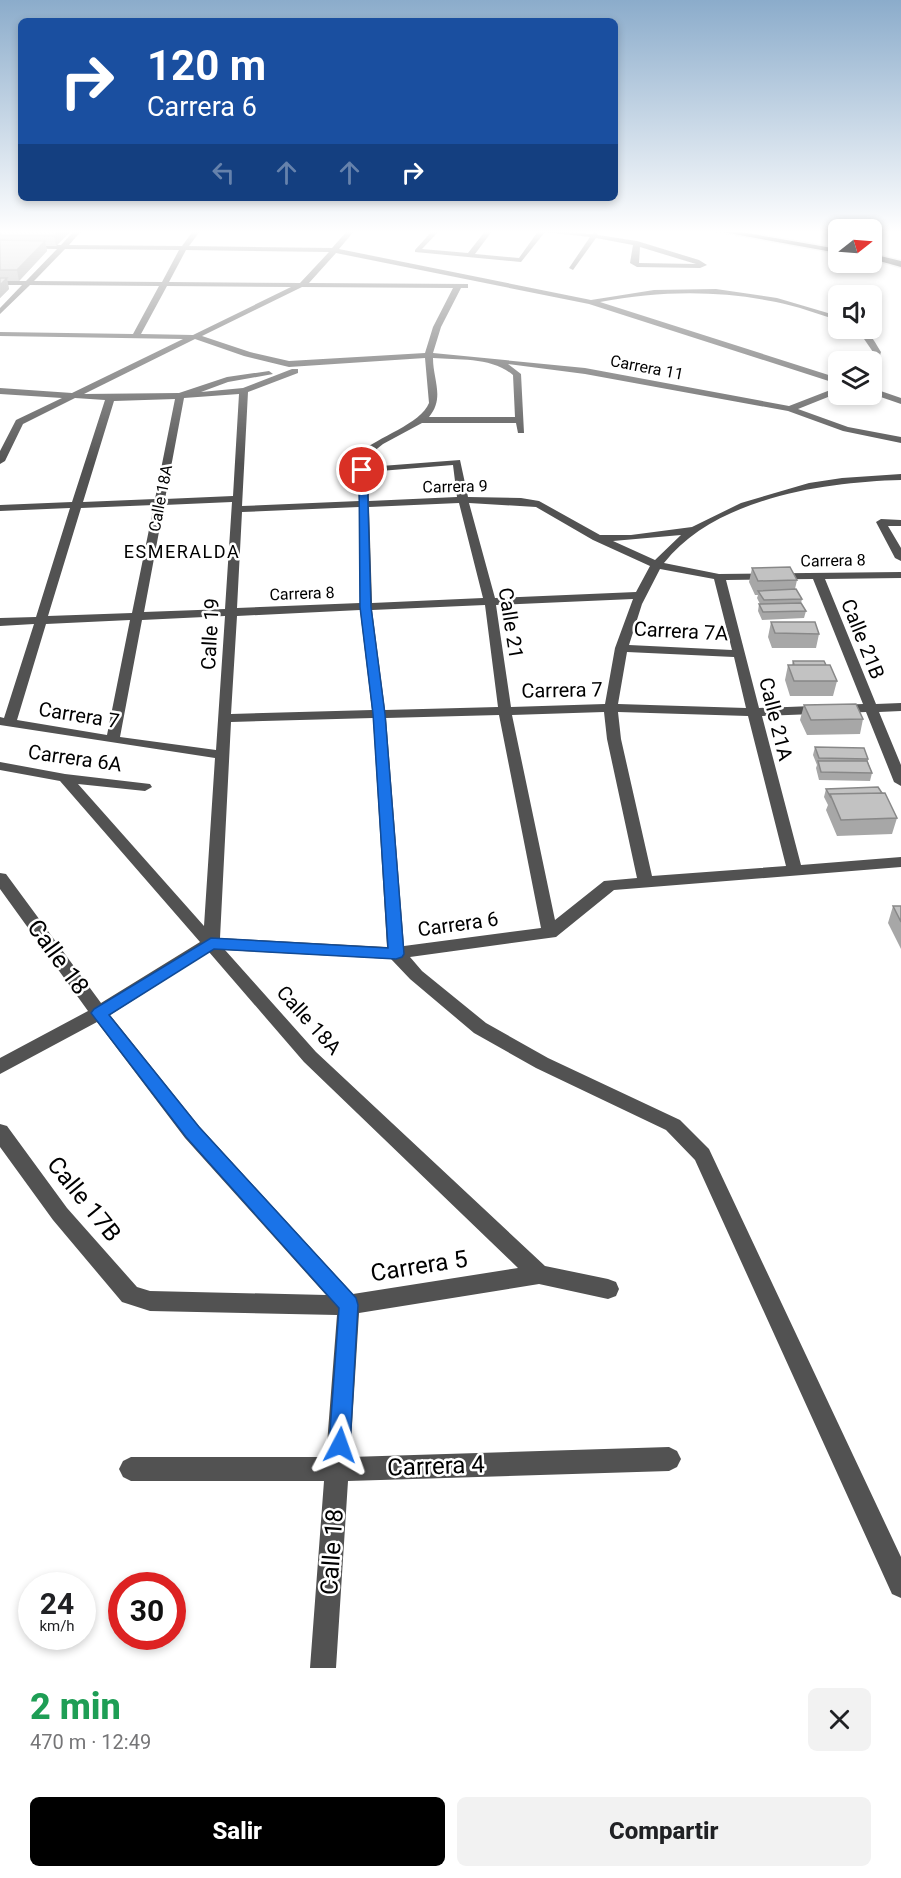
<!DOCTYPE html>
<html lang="es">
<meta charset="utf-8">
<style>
:root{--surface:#fff;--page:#f2f2f2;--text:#202124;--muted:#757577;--accent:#000}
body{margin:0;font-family:Roboto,sans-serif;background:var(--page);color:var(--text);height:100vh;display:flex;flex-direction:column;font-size:22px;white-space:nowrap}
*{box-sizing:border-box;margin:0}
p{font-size:20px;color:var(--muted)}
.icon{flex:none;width:33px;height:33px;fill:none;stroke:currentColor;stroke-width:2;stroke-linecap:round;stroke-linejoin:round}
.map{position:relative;height:1668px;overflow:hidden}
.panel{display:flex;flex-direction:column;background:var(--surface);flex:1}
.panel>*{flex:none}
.banner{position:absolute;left:18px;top:18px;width:600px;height:183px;border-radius:9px;box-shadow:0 3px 9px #0003;background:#1a4fa0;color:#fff;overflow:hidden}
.needle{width:39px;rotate:73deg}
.tools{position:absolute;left:828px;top:219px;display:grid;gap:12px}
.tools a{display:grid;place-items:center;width:54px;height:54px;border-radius:9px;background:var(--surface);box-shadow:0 3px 9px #0003;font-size:30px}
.speed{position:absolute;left:18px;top:1572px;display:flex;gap:12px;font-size:30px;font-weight:700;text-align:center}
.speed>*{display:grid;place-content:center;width:78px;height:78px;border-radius:50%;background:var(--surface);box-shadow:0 3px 9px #0003;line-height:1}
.speed small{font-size:15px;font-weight:400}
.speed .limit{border:9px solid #d22;background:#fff;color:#111}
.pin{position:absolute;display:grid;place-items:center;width:51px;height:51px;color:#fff;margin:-26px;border:3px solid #fff;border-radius:50%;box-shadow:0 2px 6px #0007}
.me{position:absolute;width:66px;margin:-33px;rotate:4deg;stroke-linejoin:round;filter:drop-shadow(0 0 4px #0008)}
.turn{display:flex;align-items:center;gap:21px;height:126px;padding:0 30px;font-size:27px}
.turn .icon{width:78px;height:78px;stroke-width:2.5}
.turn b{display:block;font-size:42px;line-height:51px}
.lanes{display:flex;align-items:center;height:57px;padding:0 30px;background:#0003;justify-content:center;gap:30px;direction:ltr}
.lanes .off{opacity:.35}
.round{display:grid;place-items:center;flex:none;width:63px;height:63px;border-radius:9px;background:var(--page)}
.summary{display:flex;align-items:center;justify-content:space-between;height:102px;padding:0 30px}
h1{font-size:36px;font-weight:800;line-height:45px;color:#1e9e55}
.cta{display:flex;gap:12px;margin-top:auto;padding:12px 30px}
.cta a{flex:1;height:69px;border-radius:9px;background:var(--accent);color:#fff;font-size:24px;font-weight:800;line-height:69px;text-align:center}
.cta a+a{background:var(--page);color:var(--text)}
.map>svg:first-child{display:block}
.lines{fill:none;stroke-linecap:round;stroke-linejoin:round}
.highway-casing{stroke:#dbdbdb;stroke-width:3}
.minor{fill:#525252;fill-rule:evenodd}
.highway{fill:#000;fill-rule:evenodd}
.wall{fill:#a7a7a7}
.shaded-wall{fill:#888}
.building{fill:#c2c2c2;stroke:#888;stroke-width:1.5}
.route{fill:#1a73e8;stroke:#114b97;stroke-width:1.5}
.labels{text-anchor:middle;stroke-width:5;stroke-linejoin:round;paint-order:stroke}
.far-street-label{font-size:16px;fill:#000;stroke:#fff}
.far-neighbourhood-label{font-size:18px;letter-spacing:1.5px;fill:#000;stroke:#fff}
.street-label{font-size:20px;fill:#000;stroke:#fff}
.near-street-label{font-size:24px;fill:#000;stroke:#fff}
</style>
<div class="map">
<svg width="901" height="1668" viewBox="0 0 901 1668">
<rect width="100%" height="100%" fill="#fff"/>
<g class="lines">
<g class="highway-casing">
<path id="highway" d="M711,230H730L838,249V253Z
M872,254L901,261V267L872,259Z"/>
</g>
<path class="minor" d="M75,230H82L69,245L182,246L194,230H201L189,246L332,248L348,230H355L339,249L591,300L654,290L716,289L777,298L838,316V320C817,314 797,306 776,302C717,290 659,291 600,302L838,378V384L589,304L336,253L309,283L468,284V288H461L441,327L433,353L585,368L789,406L838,387V393L798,409L848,427L901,437V443L843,431L788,411L585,374L508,364L521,374L524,433H518L516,423H422L383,444L368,456V467L460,460L468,497L521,498L539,501L600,535H631L692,527L741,503L809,483L842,478L901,474V480C824,482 715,498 664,563L719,574L901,572V578L825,579L876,704L901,703V711L879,712L901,765V786L894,782L866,712L762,716L801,865L901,857V867L614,890L556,937L410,957L422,971L486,1023L548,1058L680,1120L709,1149L901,1557V1598L892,1594L695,1160L666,1130L536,1068L474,1033L410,979L391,959L225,950L316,1052L545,1266L608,1279L616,1282L619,1289L616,1296L608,1299L539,1284L359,1313L350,1457L669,1447L677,1451L681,1459L677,1467L669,1471L348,1481L336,1668H310L324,1481H131L123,1477L119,1469L123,1461L131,1457H326L337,1315L150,1311L122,1302L53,1220L0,1147V1124L7,1126L67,1208L137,1287L150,1291L326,1295L185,1138L97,1022L0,1074V1058L88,1011L0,889V873L6,874L101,1003L200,942L60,781L0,770V762L65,774L150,784L152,787L145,791L78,784L204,926L215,758L0,725V717L4,718L34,624L0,626V618L36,617L70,508L0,511V505L72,502L105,400L75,398L23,424L5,461L0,464V451L16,420L62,398L0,394V388L72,393L183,339L0,336V332L133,334L159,286L30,285L0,314V308L22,285H0V281H26L57,249L0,248V244L61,245ZM65,249L179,250L162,282L34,281ZM186,250L329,252L300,283L169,282ZM167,286L291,287L193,335L141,334ZM302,287L453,288L433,327L425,353L289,361L250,352L202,336ZM195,339L244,356L289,367L425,358L429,403C421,424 377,437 360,453L357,470L359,501L242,506L248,392L298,373V369H292L243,388L201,392L228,382L273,374L269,371L227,377L179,393L84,394ZM433,358C459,360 492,357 513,375L515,417H429C445,398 433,380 433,358ZM239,394L233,496L165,499L184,398ZM175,399L155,499L83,502L114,401ZM453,465L457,497L369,501L368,472ZM232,502L225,609L144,612L164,505ZM459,503L483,598L372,603L369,507ZM469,503L536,507L593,540L650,566L636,592L495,598ZM154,505L132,613L48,616L81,508ZM359,507L360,603L237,608L242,512ZM681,535L655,560L613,541ZM660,569L714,579L732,650L629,645L642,604ZM813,579L863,704L759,708L726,580ZM633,599L615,648L605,704L511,707L496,605ZM485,605L498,707L385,710L372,610ZM360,610L372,710L231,714L237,616ZM225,616L216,750L120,737L142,620ZM130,620L107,735L17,720L46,624ZM627,652L734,657L746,708L618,704ZM604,712L607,739L637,878L604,881L555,920L512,715ZM618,712L748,716L786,866L652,876L621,739ZM499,715L541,928L404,946L386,718ZM373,718L387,947L220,938L231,722ZM209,952L304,1062L518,1268L353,1294L199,1126L110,1015Z
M433,230H440L422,249L468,253L486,230H493L475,254L519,258L539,230L592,234L595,232L598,235L637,241L699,260L707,265L700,268L637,267L630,263L633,245L596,238L573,270L569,268L590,237L545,232L521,262L415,252V250ZM640,247L696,264L639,263Z
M852,328C869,328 873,339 881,352L875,372H872L870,362L873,352L862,336Z
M872,388L901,398V404L872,394Z
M881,519L901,520V526H888L901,548V561L895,558L876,522Z"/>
<use href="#highway" class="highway"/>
</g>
<path class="wall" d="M0,230H72L56,246H46L47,251L19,281H7L9,289L0,298Z
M752,568L797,580L795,589L802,599L801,603L806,611L804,618L762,620L758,611L759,604H760L757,598L758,595H755L749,582Z
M771,622L819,634L816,648H772L768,637Z
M793,661L826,665L837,681L833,696H790L785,680L788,665H792Z
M804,705L863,719L860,734L807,735L800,720Z
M815,747L868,759V762L872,773L870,781L819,780L816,768L817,765L813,755Z
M826,789L897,818L892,834L837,836L826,810L828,805L824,797Z
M893,906H901V949L888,923Z"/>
<path class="shaded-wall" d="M60,230H72L56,246L54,236Z
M45,241L47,251L19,281L17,270Z
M7,278L9,289L0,298V285Z"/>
<path class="building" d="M0,230H60L54,236L0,235Z
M0,240L45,241L17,270H0Z
M0,278H7L0,285Z
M790,567L797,580L758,581L752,568Z
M796,589L802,599L764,600L758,591Z
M801,603L806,611L763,612L759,604Z
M771,622H815L819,634L775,633Z
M793,661H824L826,665H794Z
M788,665H830L837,681H794Z
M856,704L863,719L811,720L804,705Z
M815,747L864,748L868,759L819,758Z
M818,761H867L872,773L821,772Z
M878,787L882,793L830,794V796L826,789Z
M885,793L897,818L841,820L830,794Z
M893,906H901V922Z"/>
<linearGradient id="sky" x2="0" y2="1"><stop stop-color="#8baccb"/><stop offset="0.5" stop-color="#fff"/><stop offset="1" stop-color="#fff" stop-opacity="0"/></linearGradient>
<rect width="901" height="464" fill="url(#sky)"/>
<path class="route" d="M359,468L367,470L371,607L385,714L404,954L402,957L396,959L214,949L109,1015L199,1127L356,1298L358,1305L350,1445L347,1453L340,1456L332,1453L329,1445L339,1308L186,1137L91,1013L94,1009L211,938L388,948L373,714L360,607Z"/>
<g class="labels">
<g class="far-street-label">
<text transform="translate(647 367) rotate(11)" y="6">Carrera 11</text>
<text transform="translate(455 486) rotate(-1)" y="6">Carrera 9</text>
<text transform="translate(160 498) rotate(-79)" y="6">Calle 18A</text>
<text transform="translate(833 560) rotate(-1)" y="6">Carrera 8</text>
<text transform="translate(302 593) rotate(-2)" y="6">Carrera 8</text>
</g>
<g class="far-neighbourhood-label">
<text x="182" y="558">ESMERALDA</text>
</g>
<g class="street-label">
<text transform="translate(511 623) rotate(81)" y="7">Calle 21</text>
<text transform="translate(681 631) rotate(3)" y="7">Carrera 7A</text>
<text transform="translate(210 634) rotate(-87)" y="7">Calle 19</text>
<text transform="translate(863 639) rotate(68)" y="7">Calle 21B</text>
<text transform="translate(562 690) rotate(-1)" y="7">Carrera 7</text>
<text transform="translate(79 715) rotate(9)" y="7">Carrera 7</text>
<text transform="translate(776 719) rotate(76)" y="7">Calle 21A</text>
<text transform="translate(75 758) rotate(8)" y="7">Carrera 6A</text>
<text transform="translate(458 924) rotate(-8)" y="7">Carrera 6</text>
<text transform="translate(309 1020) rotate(48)" y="7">Calle 18A</text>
</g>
<g class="near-street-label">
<text transform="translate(58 957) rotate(54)" y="8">Calle 18</text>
<text transform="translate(84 1199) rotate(51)" y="8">Calle 17B</text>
<text transform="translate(419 1266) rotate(-9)" y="8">Carrera 5</text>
<text transform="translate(436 1466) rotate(-2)" y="8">Carrera 4</text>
<text transform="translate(332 1552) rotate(-86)" y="8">Calle 18</text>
</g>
</g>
</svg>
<div class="tools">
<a><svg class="needle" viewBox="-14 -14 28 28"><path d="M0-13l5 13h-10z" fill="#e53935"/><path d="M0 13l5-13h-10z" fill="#757577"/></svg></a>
<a><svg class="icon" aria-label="sound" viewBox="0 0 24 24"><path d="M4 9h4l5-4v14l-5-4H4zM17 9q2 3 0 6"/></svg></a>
<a><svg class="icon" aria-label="layers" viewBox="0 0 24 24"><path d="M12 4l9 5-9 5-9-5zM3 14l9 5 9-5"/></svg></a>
</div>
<div class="speed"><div>24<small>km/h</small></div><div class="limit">30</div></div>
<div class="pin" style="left:362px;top:470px;background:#d93025"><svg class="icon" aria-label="arrive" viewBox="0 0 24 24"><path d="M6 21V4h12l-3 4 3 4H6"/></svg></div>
<svg class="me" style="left:340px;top:1445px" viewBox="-20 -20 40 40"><path d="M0-17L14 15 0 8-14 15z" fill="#1a73e8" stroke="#fff" stroke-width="4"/></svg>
<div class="banner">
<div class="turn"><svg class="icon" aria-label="right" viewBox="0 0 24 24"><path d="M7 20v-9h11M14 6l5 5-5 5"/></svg><div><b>120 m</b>Carrera 6</div></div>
<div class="lanes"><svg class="icon off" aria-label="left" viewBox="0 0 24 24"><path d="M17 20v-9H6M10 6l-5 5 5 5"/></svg><svg class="icon off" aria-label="ahead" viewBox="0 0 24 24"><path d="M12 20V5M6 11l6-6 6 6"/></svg><svg class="icon off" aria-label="ahead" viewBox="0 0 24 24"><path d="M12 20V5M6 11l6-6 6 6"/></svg><svg class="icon" aria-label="right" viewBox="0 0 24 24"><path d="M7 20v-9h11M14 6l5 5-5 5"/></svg></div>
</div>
</div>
<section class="panel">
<div class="summary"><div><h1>2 min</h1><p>470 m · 12:49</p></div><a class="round"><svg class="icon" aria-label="close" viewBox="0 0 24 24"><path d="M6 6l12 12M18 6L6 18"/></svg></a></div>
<div class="cta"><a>Salir</a><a>Compartir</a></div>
</section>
